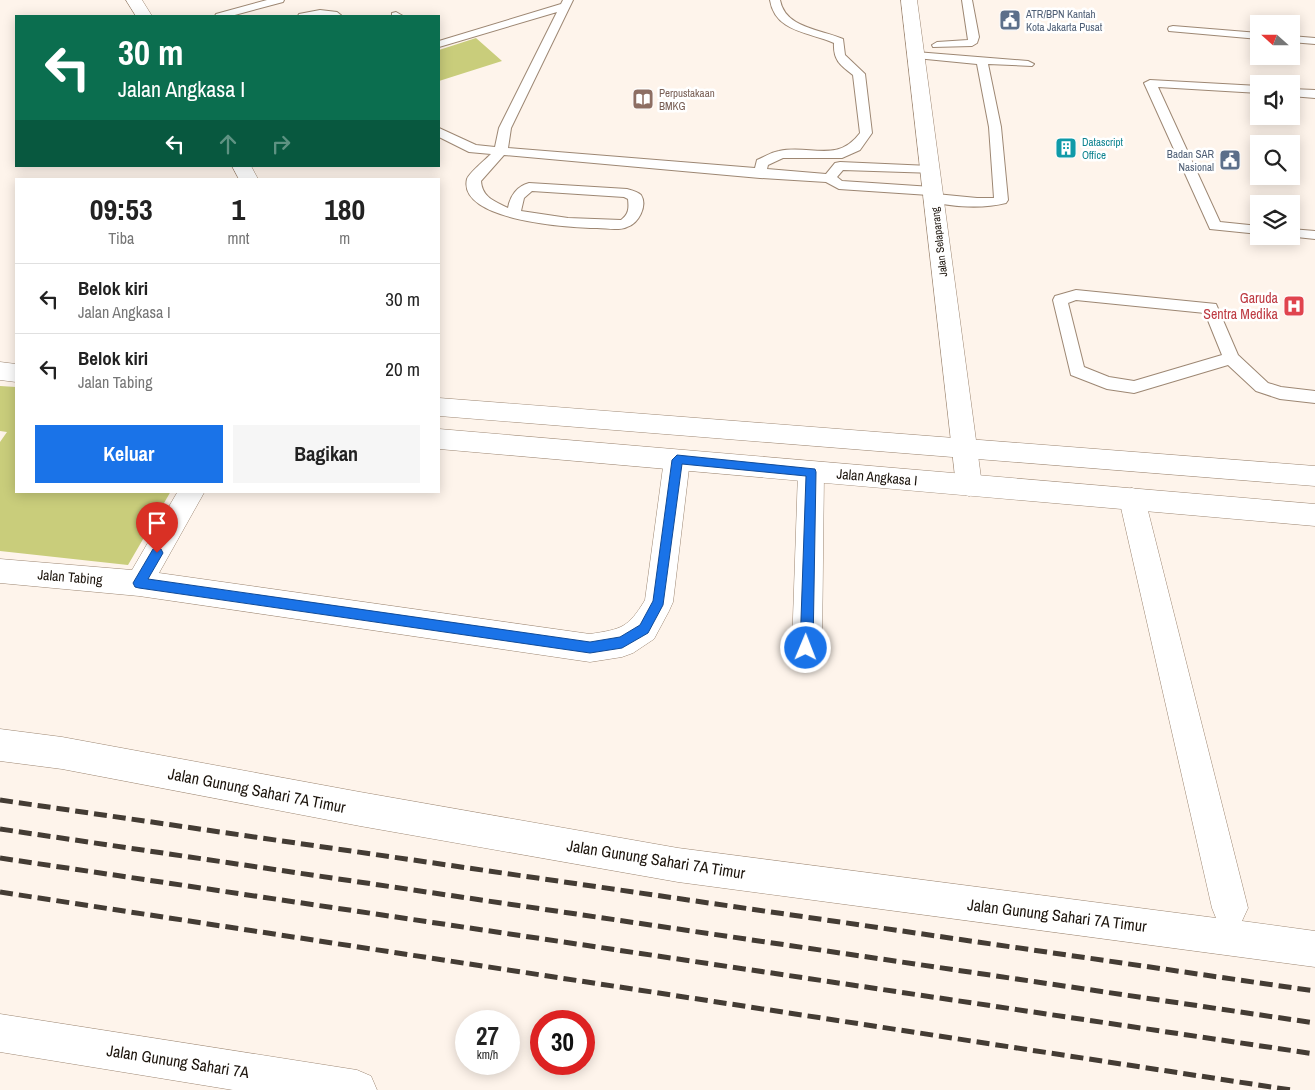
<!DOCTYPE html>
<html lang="id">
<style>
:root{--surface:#fff;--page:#f6f6f6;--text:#222;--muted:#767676;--line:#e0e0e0;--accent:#1a73e8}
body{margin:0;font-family:"Archivo Narrow",sans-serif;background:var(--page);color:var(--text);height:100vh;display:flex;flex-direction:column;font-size:19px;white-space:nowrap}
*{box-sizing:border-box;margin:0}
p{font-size:16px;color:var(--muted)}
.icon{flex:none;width:28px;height:28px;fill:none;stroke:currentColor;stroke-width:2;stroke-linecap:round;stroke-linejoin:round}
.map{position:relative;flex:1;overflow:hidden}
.panel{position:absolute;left:15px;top:178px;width:425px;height:315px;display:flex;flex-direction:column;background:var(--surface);border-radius:0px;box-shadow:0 2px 12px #0003}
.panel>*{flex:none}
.top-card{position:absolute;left:15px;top:15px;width:425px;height:152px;border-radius:0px;box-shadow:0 2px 12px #0003;background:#0b6e4f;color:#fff;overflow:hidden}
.needle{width:32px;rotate:291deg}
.fabs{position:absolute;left:1250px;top:15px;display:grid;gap:10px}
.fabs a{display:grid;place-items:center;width:50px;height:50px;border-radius:0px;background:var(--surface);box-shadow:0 2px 12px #0003;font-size:25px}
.speed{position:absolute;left:455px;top:1010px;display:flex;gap:10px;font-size:25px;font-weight:700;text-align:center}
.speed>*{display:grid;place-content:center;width:65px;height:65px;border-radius:50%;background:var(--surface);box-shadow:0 2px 12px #0003;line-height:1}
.speed small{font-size:12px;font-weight:400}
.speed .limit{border:8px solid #d22;background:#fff;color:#111}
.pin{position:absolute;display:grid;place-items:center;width:42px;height:42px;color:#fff;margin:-51px -21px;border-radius:50% 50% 50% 0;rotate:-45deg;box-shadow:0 0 5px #0007}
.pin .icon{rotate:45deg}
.me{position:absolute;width:55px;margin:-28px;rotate:1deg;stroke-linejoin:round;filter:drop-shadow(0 0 4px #0008)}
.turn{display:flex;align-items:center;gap:18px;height:105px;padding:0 20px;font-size:22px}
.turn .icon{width:65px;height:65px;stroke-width:2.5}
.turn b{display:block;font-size:35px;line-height:42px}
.lanes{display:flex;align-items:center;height:48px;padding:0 20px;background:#0003;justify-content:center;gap:25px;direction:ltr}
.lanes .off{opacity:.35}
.eta{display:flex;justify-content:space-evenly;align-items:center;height:85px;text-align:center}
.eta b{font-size:30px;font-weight:700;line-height:35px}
.primary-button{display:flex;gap:10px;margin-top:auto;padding:10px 20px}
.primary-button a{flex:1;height:58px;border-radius:0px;background:var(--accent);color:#fff;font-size:20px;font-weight:700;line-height:58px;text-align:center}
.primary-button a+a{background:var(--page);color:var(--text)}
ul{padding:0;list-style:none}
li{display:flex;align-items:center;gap:15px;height:70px;padding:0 20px;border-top:1px solid var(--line)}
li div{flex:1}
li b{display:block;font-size:19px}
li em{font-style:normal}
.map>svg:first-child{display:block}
.green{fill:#c9cd7b}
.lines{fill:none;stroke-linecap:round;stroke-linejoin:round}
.lane-casing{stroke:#9d8773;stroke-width:2}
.street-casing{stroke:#9d8773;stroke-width:1}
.secondary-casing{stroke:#9d8773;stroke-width:1}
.lane{fill:#fff;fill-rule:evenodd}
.street{fill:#fff;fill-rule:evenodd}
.secondary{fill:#fff;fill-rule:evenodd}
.rail{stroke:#443c34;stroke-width:5;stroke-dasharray:13 6;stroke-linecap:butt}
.route{fill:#1a73e8;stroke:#114b97}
.labels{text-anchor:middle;stroke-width:5;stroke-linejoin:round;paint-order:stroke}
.far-service-label{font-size:11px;fill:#4e5e75;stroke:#fff;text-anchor:start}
.far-education-label{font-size:11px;fill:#785e54;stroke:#fff;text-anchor:start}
.far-culture-label{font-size:11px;fill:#0d838f;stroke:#fff;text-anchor:start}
.far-street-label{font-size:11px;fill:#1c140c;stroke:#fff}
.health-label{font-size:14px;fill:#be3a42;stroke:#fff;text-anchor:end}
.street-label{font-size:14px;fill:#1c140c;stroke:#fff}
.near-street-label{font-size:16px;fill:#1c140c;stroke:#fff}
</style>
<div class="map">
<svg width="1315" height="1090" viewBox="0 0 1315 1090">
<rect width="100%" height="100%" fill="#fef4eb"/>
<path class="green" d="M476,38L502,61L439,81V50Z
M0,386L16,387V491H171L128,565L0,551V442L7,432L0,431Z"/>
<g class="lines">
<g class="lane-casing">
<path id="lane" d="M267,0H284L283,2L231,16H215L216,14Z
M563,0H573L511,128L508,148L755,168L757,160C764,157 772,152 779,151C810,144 837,164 860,133L853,75C840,65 833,60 834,43C809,32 775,32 770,0H780C785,28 820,29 843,39L845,55L865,74L872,133L860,150L842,158H783L768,165L767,169L826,174L835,163L840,162L930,166L936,170L935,173L843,170L837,177L842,181L932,187L939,191L936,194L977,198H994L989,127L977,64L916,58L910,55L916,52L1028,61L1034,64L1032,66L988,64L1001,127L1008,200L1006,203C982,209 952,207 928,201L926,198L929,195L839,189L826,182L760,178L504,155L481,181C482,197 494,201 508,208C510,196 517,186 529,183L627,189C631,190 638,192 641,195C648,206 638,224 627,227C619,231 606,228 597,228C572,228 457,221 467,179C469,173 486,159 491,154L469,152L439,137V128L476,145L495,147L499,128L557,12L439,47V41L561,4ZM532,191L624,197L628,199C629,208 629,214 621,220L568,218L521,211L524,198Z
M962,0H972L979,37L977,43L972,46L933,47L932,45L937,42L968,40Z
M320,10L337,12L342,16H298L299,14Z
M396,12L403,16H392V13Z
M1173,26L1259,33V39L1169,31L1168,29L1169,27Z
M1291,36L1315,38V44L1291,42Z
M1150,80L1259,86V93L1158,87L1220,222L1259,226V234L1210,229L1144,83Z
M1291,89L1315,90V98L1291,96Z
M1291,229L1315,231V239L1287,236H1291Z
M1076,290L1216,304L1238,355L1268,383L1281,387L1315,391V403L1280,399L1256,391L1228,365L1134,393L1107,389L1071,375L1053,300L1055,296ZM1076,300L1205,313L1222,355L1134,381L1109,377L1084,367L1068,303Z"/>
</g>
<g class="street-casing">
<path id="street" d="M126,0H142L152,16H136Z
M901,0H917L982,485L978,493L969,496L960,493L956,485Z
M232,166H251L258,179H239Z
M677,450L686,453L690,460L673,602L669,611L654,639L633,653L622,657L590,662L139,596L0,583V559L132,570L178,491H205L159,573L590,634C622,629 628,628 645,600L664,460L668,453Z
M811,462L820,465L824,472L822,648L818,658L807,662L796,658L792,648L798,472L802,465Z
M1132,488L1141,491L1145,499L1248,908L1242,921L1315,931V967L678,882L360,826L62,769L0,761V729L62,737L360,792L678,848L1216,918L1212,908L1119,499L1123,491Z
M0,1014L357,1070L371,1076L377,1090H233L0,1052Z"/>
</g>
<g class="secondary-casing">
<path id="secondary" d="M0,362L16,364V382L0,380Z
M439,398L1315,466V486L439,416Z
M439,429L1315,504V526L439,449Z"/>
</g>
<use href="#lane" class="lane"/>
<use href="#street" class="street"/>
<use href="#secondary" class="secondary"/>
<path class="rail" d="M0,800L1315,991
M0,829L1315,1023
M0,858L1315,1054
M0,892L1291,1090"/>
</g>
<path class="route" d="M677,455L815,469L816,472L813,648L811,652L806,653L802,652L800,648L806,476L682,464L663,605L648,633L622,648L590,653L139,588L135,587L133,583L153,549H161L163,553L148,579L590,642L620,637L640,625L653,601L672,460Z"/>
<defs>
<g id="civic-square" transform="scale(1.125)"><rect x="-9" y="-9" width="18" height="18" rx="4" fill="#5c6f8a" stroke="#fff"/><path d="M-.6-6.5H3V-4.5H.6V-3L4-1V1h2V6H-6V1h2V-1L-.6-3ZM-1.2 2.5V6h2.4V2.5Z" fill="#fff"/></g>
<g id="library-square" transform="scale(1.125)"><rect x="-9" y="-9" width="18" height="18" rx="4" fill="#8d6e63" stroke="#fff"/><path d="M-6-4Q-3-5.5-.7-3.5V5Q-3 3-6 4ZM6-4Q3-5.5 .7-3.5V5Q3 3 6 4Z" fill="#fff"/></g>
<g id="building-square" transform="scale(1.125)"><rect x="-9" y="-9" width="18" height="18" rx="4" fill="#0f9aa8" stroke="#fff"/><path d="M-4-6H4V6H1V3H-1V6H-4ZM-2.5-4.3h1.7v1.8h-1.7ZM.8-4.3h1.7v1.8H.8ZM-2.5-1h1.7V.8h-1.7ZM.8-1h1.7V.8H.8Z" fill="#fff"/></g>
<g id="hospital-square" transform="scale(1.125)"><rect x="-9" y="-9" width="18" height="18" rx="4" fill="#e0444e" stroke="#fff"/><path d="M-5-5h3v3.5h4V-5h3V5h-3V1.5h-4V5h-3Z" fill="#fff"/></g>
</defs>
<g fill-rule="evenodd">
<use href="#civic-square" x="1010" y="20"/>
<use href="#library-square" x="643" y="99"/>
<use href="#building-square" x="1066" y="148"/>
<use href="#civic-square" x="1230" y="160"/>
<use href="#hospital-square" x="1294" y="306"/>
</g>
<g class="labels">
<g class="far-service-label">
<text x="1026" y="18">ATR/BPN Kantah<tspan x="1026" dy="13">Kota Jakarta Pusat</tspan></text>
<text x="1214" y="158" text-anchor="end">Badan SAR<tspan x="1214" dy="13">Nasional</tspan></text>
</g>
<g class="far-education-label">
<text x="659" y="97">Perpustakaan<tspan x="659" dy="13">BMKG</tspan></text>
</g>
<g class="far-culture-label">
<text x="1082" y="146">Datascript<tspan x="1082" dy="13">Office</tspan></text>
</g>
<g class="far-street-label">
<text transform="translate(939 242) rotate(-97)" y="4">Jalan Selaparang</text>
</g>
<g class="health-label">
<text x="1278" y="303">Garuda<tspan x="1278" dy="16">Sentra Medika</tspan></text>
</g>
<g class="street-label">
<text transform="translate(877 477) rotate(5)" y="5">Jalan Angkasa I</text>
<text transform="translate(70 577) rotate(5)" y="5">Jalan Tabing</text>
</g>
<g class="near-street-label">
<text transform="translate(257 790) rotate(11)" y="6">Jalan Gunung Sahari 7A Timur</text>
<text transform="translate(656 859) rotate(9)" y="6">Jalan Gunung Sahari 7A Timur</text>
<text transform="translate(1057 915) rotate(7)" y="6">Jalan Gunung Sahari 7A Timur</text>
<text transform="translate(178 1061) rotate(9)" y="6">Jalan Gunung Sahari 7A</text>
</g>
</g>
</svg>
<div class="fabs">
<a><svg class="needle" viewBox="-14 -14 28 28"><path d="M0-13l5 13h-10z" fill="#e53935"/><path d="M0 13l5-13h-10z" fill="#767676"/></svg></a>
<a><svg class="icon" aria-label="sound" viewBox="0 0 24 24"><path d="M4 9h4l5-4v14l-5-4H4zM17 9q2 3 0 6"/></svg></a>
<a><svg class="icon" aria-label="search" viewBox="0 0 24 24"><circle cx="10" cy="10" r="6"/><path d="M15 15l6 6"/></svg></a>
<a><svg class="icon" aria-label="layers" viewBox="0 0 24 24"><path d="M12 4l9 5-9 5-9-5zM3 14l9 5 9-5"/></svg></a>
</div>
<div class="speed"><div>27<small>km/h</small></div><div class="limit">30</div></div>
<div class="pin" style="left:157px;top:553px;background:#d93025"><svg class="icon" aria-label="arrive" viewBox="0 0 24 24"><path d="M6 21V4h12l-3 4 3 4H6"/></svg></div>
<svg class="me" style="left:806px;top:648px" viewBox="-20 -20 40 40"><circle r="17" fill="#1a73e8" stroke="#fff" stroke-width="3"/><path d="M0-11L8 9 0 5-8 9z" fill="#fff"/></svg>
<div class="top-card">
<div class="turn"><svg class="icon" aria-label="left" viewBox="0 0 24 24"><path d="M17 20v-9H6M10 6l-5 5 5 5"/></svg><div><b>30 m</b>Jalan Angkasa I</div></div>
<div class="lanes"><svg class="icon" aria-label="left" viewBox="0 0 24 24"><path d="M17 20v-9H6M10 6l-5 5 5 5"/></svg><svg class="icon off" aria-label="ahead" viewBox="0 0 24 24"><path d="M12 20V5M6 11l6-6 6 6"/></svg><svg class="icon off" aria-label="right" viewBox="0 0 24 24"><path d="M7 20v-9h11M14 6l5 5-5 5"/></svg></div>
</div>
<section class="panel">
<div class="eta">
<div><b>09:53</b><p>Tiba</p></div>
<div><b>1</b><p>mnt</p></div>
<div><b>180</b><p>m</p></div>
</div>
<ul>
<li><svg class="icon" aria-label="left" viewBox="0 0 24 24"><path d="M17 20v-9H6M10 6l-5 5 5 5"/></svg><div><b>Belok kiri</b><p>Jalan Angkasa I</p></div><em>30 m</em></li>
<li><svg class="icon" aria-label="left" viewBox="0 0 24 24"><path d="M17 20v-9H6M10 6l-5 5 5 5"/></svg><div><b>Belok kiri</b><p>Jalan Tabing</p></div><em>20 m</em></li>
</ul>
<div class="primary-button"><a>Keluar</a><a>Bagikan</a></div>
</section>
</div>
